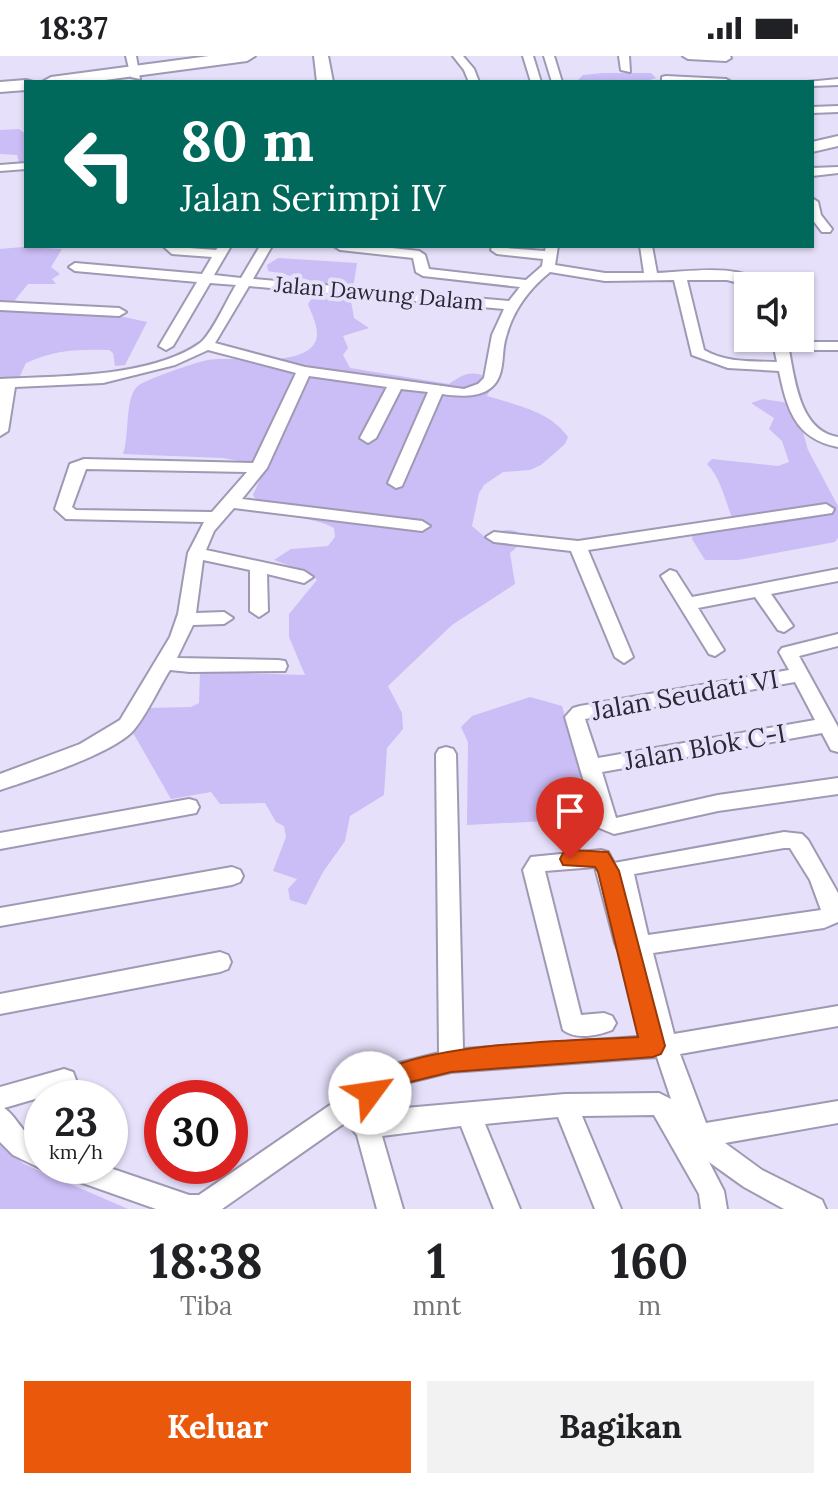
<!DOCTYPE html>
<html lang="id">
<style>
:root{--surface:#fff;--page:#f2f2f2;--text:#202124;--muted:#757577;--accent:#ea580c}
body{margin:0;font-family:Lora,serif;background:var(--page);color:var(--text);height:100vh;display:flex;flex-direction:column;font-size:30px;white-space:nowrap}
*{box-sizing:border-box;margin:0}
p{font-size:26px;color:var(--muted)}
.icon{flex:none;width:44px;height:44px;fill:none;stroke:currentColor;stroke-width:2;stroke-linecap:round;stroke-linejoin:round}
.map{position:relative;height:1153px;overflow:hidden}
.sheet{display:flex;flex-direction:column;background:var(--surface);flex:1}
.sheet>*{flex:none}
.guide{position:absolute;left:24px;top:24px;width:790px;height:168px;border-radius:0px;box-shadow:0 2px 6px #0004;background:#00695c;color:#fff;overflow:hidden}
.controls{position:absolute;left:734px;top:216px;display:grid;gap:16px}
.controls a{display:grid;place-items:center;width:80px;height:80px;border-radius:0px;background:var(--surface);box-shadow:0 2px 6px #0004;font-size:40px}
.speed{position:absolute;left:24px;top:1024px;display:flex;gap:16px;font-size:40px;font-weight:700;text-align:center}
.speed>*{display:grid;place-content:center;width:104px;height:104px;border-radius:50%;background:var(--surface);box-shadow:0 2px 6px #0004;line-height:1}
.speed small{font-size:20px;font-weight:400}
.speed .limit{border:12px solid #d22;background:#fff;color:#111}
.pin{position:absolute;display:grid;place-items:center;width:68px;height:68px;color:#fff;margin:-82px -34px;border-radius:50% 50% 50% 0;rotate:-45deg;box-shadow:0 0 8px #0007}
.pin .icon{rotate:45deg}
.me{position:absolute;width:88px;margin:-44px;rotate:59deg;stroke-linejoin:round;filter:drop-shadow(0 0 6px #0008)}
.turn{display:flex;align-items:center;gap:28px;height:168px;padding:0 24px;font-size:36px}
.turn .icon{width:104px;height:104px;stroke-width:2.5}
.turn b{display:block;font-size:56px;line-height:68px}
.eta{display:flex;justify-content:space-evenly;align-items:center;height:136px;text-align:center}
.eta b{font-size:48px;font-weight:700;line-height:56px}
.button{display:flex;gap:16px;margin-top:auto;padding:16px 24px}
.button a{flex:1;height:92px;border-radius:0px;background:var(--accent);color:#fff;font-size:32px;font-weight:700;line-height:92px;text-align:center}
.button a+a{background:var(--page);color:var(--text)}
.status{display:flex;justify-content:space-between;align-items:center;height:56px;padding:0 40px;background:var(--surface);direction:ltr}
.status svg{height:22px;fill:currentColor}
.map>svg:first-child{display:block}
.green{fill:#cbbdf5}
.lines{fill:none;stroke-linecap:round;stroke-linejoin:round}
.minor-casing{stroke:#9f99b3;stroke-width:4}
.secondary-casing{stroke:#9f99b3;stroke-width:4}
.trunk-casing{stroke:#9f99b3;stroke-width:4}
.minor{fill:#fff;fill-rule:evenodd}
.secondary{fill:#fff;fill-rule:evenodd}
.trunk{fill:#fff;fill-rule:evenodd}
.route{fill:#ea580c;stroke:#983908;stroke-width:2}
.labels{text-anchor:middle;stroke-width:8;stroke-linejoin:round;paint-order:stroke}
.far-street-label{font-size:22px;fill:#2b2933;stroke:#e6e0fb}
.street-label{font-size:26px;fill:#2b2933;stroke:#e6e0fb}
</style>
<div class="status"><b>18:37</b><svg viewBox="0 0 49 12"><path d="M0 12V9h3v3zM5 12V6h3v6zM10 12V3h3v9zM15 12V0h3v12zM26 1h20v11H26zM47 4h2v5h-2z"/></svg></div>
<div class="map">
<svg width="838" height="1153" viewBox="0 0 838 1153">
<rect width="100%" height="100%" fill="#e6e0fb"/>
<path class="green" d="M603,17H651L656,22L644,26H576L583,19Z
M19,73L26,78V107H19L17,99L0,98V74Z
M23,191L62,193L51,211L60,218L52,223L56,228H28L15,244L32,257L101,256L147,266L125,309L115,310L113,297L109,294C79,293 54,294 26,307L18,324H0V193Z
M278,202L357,207L351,245L354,262L369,272L343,280L348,292L343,299L350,312L449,328C461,320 469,314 484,320L491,332L487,340C516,349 550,355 568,381L565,388L541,409L530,414L503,416L484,429L479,437L472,470L486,482C506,470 516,471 533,487L518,490L510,497L515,528L452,569L388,630L402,657L403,673L387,692L384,739L350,760L345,785L323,816L306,849L290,844L288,833L297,823L273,815L286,781L284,770L276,766L265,747L220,748L211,736L171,743L132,675L147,652L191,651L199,647L200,616L305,619L289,581V558L317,524L311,518L274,504L291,493L328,490L335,481L334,472C307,457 271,466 253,439L266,410L223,402L123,398C130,380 124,339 139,329C148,323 196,306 208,304C233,300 299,312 314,288C322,277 312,259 308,248L315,238L306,223L268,215L267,209Z
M763,343L795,348L808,394L838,450V482L835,486L738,504H705L692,483L693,478L735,468C726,450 722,423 707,408L712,403L778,410L789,406L782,385L769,373L774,362L751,347Z
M530,641L562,650L577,700L586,763L467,769L468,686L461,671L472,660Z
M0,1089L24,1108L128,1153H0Z"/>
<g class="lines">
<g class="minor-casing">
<path id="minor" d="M126,0H136L140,23L131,21Z
M453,0H463L474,13L479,26H469L464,14Z
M523,0H533L541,26H531Z
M544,0H554L562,26H552Z
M619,0H629L630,16L621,14Z
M683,0H730L731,2L726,5L688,3Z
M666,20L726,23L731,26L662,25V21Z
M838,23V29L812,30V26H807Z
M838,50V56L812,57V51Z
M26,107V113L0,115V109Z
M838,111V117L812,120V112Z
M812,142L818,146L821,159L832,173L830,176H822L812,163Z
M163,190L216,194L219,190H231L214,219L241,222L260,190H272L253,223L509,245L520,231L423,220L416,216L413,202L340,194L334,190H374L419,195L425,199L429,213L526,224L542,210L543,203L497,198L491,194L492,191L545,195L546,190H558L555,209L605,217H644L640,190H652L657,217C689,216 741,206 767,230H751L727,224H687L704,294C726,307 752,305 777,306L772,282H786L787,286H838V294H789C795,325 800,375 838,381V391C795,383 787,353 779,315L728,312L692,299L674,224L605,225L550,216C529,233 513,254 506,281C502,293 504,306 500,318C492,343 463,341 442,338L402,430L396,432L388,427L428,336L401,333L376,382L368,387L360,382L387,331L309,320L267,412L242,443L422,465L430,470L422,475L234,452L214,475L206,494L304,515L313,521L304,527L267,518L268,555L259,561L250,555V514L203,504L196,557L224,556L233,562L224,568L193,569L177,602L278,604L285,605L287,610L285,615L190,616L170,614C159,631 145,663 131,677C106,700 33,723 0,734V718L80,688L120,664L170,581L178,558L188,497L204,466L66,463L55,453L70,408L84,403L253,407L296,317L208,294L175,309L103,327L15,331L8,375L0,380V323C57,320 151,322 200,287C212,278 227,243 236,229L210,227L173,290L166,294L159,290L197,226L75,215L69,211L75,207L202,218L212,201L172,198ZM249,230L504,253L492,279L484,322L478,328L464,333L305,311L215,287ZM86,413L247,416L212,456L76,454L72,451Z
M0,246L119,252L126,256L119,260L0,254Z
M826,448L834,453L832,457L588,494L633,601L624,607L615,601L571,495L494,486L486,481L494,476L578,485Z
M838,513V525L771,538L793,570L784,576L778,574L755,541L698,552L724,594L715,600L709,598L661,520L670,514L676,516L692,541Z
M838,578V590L799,600L838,671V696L831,694L822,677L602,716L616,762L718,739L838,722V738L718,755L614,778L597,771L565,661L573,652L580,650L789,614L779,596L782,592ZM795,626L815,664L598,702L585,663Z
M446,691L453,693L456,698L463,993L651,980L630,895L618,894L615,887L595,811L545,815L581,959L604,957L612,960L616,967L612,974C597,980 576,984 563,974L523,814L531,801L601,794L608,796L614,807L784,776L802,778L808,784L838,837V866L824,872L653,897L674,978L838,950V970L680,998L706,1067L838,1045V1067L725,1087L762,1114L822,1144L826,1153H784L744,1131L709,1106L724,1135L727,1153H701L699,1138L654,1059L582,1060L621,1153H595L558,1061L485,1068L520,1153H494L461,1070L382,1080L403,1153H377L357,1079L346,1066L222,1153H156L60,1119L56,1110H104L189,1139H199L387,1010L439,997L436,698L439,693ZM784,792H790L810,824L821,854L648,879L634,818ZM657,1001L671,1043L659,1037L565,1038L394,1053L373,1060L366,1053L402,1028L451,1016Z
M189,743L196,745L199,751L196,757L0,793V777Z
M232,811L240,814L243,820L240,826L232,829L0,870V852Z
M220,896L228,899L231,906L228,913L220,916L0,958V938Z
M64,1013L73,1016L76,1024L73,1032L4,1052C18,1061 20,1077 42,1089V1110H50L42,1113L13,1099L0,1086V1031Z"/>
</g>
<g class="secondary-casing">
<path id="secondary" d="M314,0H328L333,26H317Z
M838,80V90L812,96V86Z"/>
</g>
<g class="trunk-casing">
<path id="trunk" d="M209,0H255L247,5L90,26H42L51,21Z
M26,24L33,26H26V34L0,36V26Z"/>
</g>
<use href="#minor" class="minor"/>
<use href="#secondary" class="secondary"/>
<use href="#trunk" class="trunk"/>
</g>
<path class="route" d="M570,794L608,796L619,815L665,990L661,998L653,1001L451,1016L402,1028L370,1048L361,1045L357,1037C381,984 583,985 638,981L598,816L595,811L563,809L560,803L563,797Z"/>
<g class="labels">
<g class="far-street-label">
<text transform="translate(379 237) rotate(5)" y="8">Jalan Dawung Dalam</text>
</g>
<g class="street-label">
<text transform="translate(685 639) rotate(-10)" y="9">Jalan Seudati VI</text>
<text transform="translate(705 691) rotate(-10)" y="9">Jalan Blok C-I</text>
</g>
</g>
</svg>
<div class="controls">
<a><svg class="icon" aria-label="sound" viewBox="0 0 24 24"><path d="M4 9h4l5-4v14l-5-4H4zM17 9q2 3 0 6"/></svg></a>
</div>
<div class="speed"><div>23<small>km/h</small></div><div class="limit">30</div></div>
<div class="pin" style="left:570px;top:803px;background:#d93025"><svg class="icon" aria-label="arrive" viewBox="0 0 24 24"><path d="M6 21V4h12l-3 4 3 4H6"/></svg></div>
<svg class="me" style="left:370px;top:1037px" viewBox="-20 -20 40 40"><circle r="19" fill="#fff"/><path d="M0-13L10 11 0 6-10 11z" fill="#ea580c"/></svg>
<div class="guide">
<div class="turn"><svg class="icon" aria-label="left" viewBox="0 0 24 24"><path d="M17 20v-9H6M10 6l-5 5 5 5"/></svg><div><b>80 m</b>Jalan Serimpi IV</div></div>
</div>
</div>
<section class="sheet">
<div class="eta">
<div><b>18:38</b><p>Tiba</p></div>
<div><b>1</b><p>mnt</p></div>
<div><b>160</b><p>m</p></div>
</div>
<div class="button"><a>Keluar</a><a>Bagikan</a></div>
</section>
